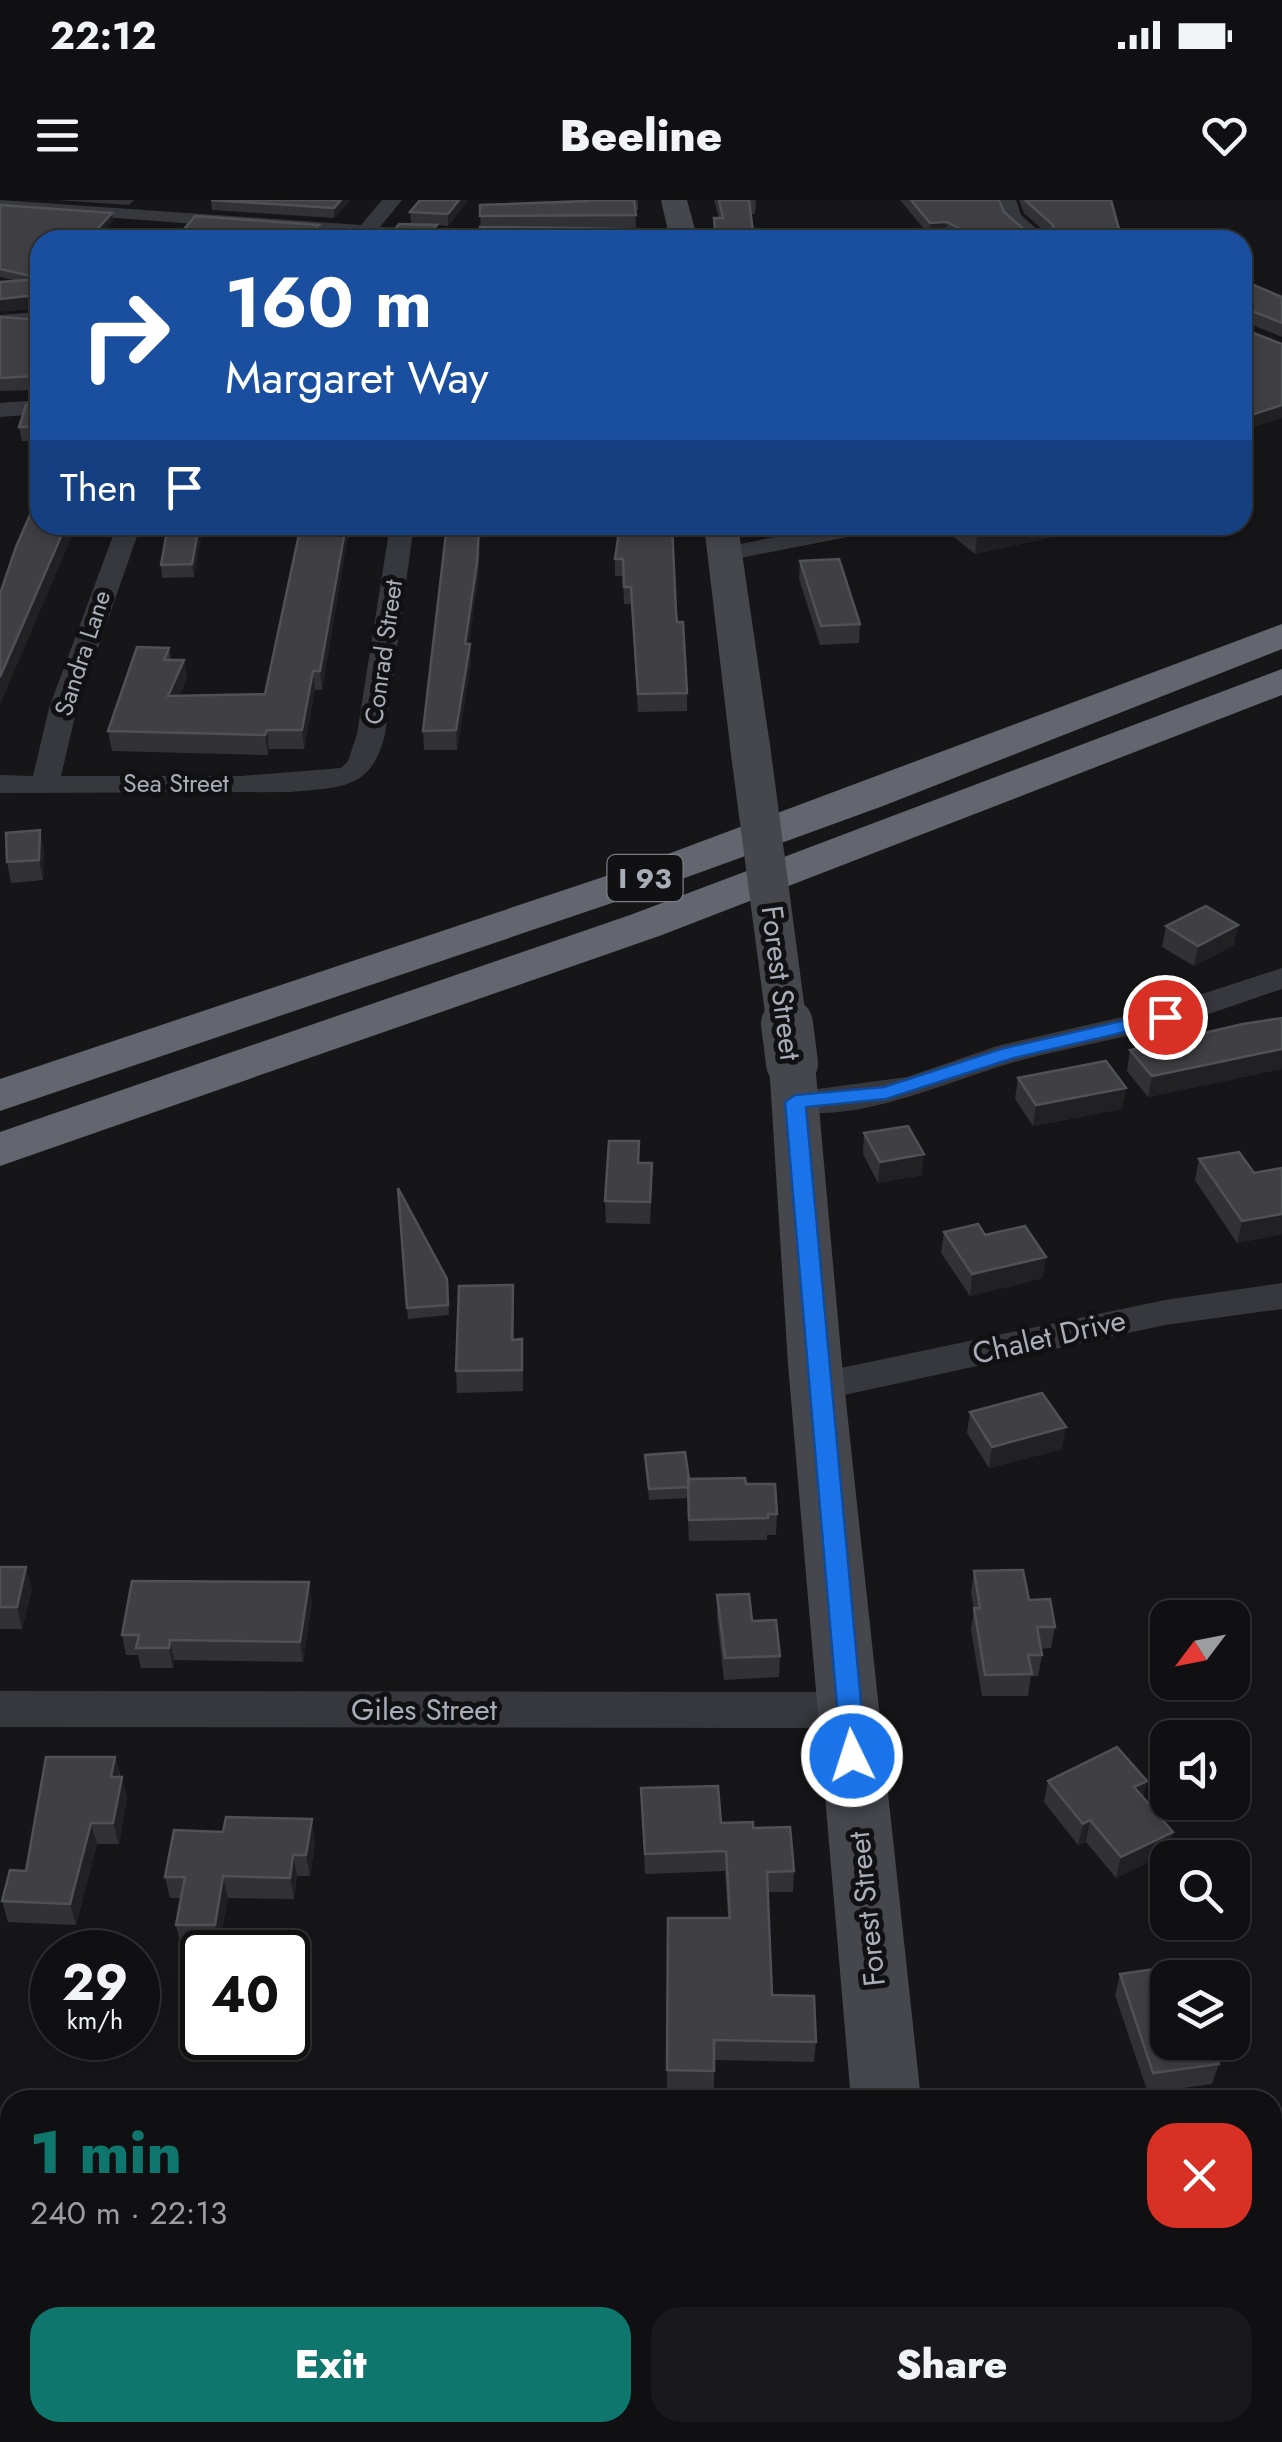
<!DOCTYPE html>
<meta charset="utf-8">
<style>
:root{--surface:#101012;--page:#19191b;--text:#f1f3f6;--muted:#9c9d9f;--line:#303032;--accent:#0f766e}
body{margin:0;font-family:Jost,sans-serif;background:var(--page);color:var(--text);height:100vh;display:flex;flex-direction:column;font-size:38px;white-space:nowrap}
*{box-sizing:border-box;margin:0}
p{font-size:32px;color:var(--muted)}
.icon{flex:none;width:55px;height:55px;fill:none;stroke:currentColor;stroke-width:2;stroke-linecap:round;stroke-linejoin:round}
.map{position:relative;flex:1;overflow:hidden}
.side{position:absolute;left:0px;top:1890px;width:1282px;height:352px;display:flex;flex-direction:column;background:var(--surface);border-radius:30px 30px 0 0;box-shadow:0 5px 15px #0003,0 0 0 2px var(--line)}
.side>*{flex:none}
.guide{position:absolute;left:30px;top:30px;width:1222px;height:305px;border-radius:30px;box-shadow:0 5px 15px #0003,0 0 0 2px var(--line);background:#1a4fa0;color:#fff;overflow:hidden}
.needle{width:65px;rotate:238deg}
.tools{position:absolute;left:1150px;top:1400px;display:grid;gap:20px}
.tools a{display:grid;place-items:center;width:100px;height:100px;border-radius:20px;background:var(--surface);box-shadow:0 5px 15px #0003,0 0 0 2px var(--line);font-size:50px}
.speed{position:absolute;left:30px;top:1730px;display:flex;gap:20px;font-size:50px;font-weight:700;text-align:center}
.speed>*{display:grid;place-content:center;width:130px;height:130px;border-radius:50%;background:var(--surface);box-shadow:0 5px 15px #0003,0 0 0 2px var(--line);line-height:1}
.speed small{font-size:25px;font-weight:400}
.speed .limit{border:5px solid #111;border-radius:15px;background:#fff;color:#111}
.pin{position:absolute;display:grid;place-items:center;width:85px;height:85px;color:#fff;margin:-42px;border:5px solid #fff;border-radius:50%;box-shadow:0 2px 10px #0007}
.me{position:absolute;width:110px;margin:-55px;rotate:356deg;stroke-linejoin:round;filter:drop-shadow(0 0 8px #0008)}
.turn{display:flex;align-items:center;gap:35px;height:210px;padding:0 30px;font-size:45px}
.turn .icon{width:130px;height:130px;stroke-width:2.5}
.turn b{display:block;font-size:70px;line-height:85px}
.then{display:flex;align-items:center;height:95px;padding:0 30px;background:#0003;gap:20px;font-size:38px}
.round{display:grid;place-items:center;flex:none;width:105px;height:105px;border-radius:30px;background:var(--page)}
.summary{display:flex;align-items:center;justify-content:space-between;height:170px;padding:0 30px}
h1{font-size:60px;font-weight:800;line-height:75px;color:var(--accent)}
.cta{display:flex;gap:20px;margin-top:auto;padding:20px 30px}
.cta a{flex:1;height:115px;border-radius:30px;background:var(--accent);color:#fff;font-size:40px;font-weight:800;line-height:115px;text-align:center}
.cta a+a{background:var(--page);color:var(--text)}
.status{display:flex;justify-content:space-between;align-items:center;height:70px;padding:0 50px;background:var(--surface);direction:ltr}
.status svg{height:28px;fill:currentColor}
header{display:flex;justify-content:space-between;align-items:center;height:130px;padding:0 30px;background:var(--surface);font-size:45px;font-weight:800}
.map>svg:first-child{display:block}
.lines{fill:none;stroke-linecap:round;stroke-linejoin:round}
.street{fill:#37383d;fill-rule:evenodd}
.secondary{fill:#45474d;fill-rule:evenodd}
.highway{fill:#63666e;fill-rule:evenodd}
.secondary-bridge-far1{stroke:#45474d;stroke-width:40}
.secondary-bridge{stroke:#45474d;stroke-width:52}
.wall{fill:#323236}
.shaded-wall{fill:#212124}
.building{fill:#3f3f44;stroke:#4f5156;stroke-width:2.5}
.route{fill:#1a73e8;stroke:#114b97;stroke-width:2.5}
.labels{text-anchor:middle;stroke-width:10;stroke-linejoin:round;paint-order:stroke}
.far-street-label{font-size:25px;fill:#a8adb8;stroke:#111113}
.shield{fill:#111113;stroke:#7b7e86;stroke-width:2.5}
.shield-label{font-size:28px;font-weight:bold;fill:#a8adb8}
.street-label{font-size:30px;fill:#a8adb8;stroke:#111113}
</style>
<div class="status"><b>22:12</b><svg viewBox="0 0 49 12"><path d="M0 12V9h3v3zM5 12V6h3v6zM10 12V3h3v9zM15 12V0h3v12zM26 1h20v11H26zM47 4h2v5h-2z"/></svg></div>
<header><svg class="icon" aria-label="menu" viewBox="0 0 24 24"><path d="M4 6h16M4 12h16M4 18h16"/></svg>Beeline<svg class="icon" aria-label="heart" viewBox="0 0 24 24"><path d="M12 20l-8-8c-3-5 5-10 8-4 3-6 11-1 8 4z"/></svg></header>
<div class="map">
<svg width="1282" height="2242" viewBox="0 0 1282 2242">
<rect width="100%" height="100%" fill="#161618"/>
<g class="lines">
<path class="street" d="M0,0L361,25L382,0H402L380,27L531,32L541,38L349,40L352,36L0,9Z
M996,0H1016L1021,15L1049,40H1027L1005,21Z
M683,30L690,32V40L576,37L586,31Z
M40,112V124L0,127V115Z
M40,200V214L0,217V203Z
M117,325H141L77,508L61,576H241L341,568L348,561L357,534L390,325H414L385,534C372,590 341,587 291,592L0,593V575L33,576L49,508Z
M835,325H885L873,332L725,361L713,354L725,347Z
M1282,768V789C1246,801 1209,815 1172,825C1123,838 1072,847 1022,860C954,878 854,928 783,909L778,902L783,895L795,892L907,877L997,846L1156,809Z
M1282,1083V1109L1165,1125L817,1201L803,1197L798,1187L803,1177L817,1173L1165,1100Z
M0,1491L848,1492L864,1498L870,1510L864,1522L848,1528L0,1527Z"/>
<path class="secondary" d="M661,0H687L698,40H670Z
M704,325H738L770,546L764,554H736L730,546Z
M792,849L808,853L815,863L842,1164L921,1900H851L788,1164L769,863L776,853Z
M953,2232H1032L1036,2242H957Z"/>
<path class="highway" d="M1282,424V449L883,606L668,684L0,911V879L636,666Z
M1282,469V495L662,735L0,966V932L630,715Z"/>
<path class="secondary-bridge-far1" d="M750,546L787,827"/>
<path class="secondary-bridge" d="M787,824L792,863"/>
</g>
<path class="wall" d="M57,0H134L129,5Z
M211,0H350L334,18L212,10Z
M420,0H468L448,26L437,25V40H387L427,25L411,23L410,12Z
M584,0H638V10H635L636,27L558,28L481,40L480,5L584,1Z
M714,0H756L755,14H751L754,40H715L714,18H719Z
M900,0H999L1004,12L1026,31H1044L1024,13L1019,0H1111L1122,40H957L946,34L929,35Z
M0,5L113,21L40,40V99L31,109L17,81L0,77Z
M1242,80L1282,97V137L1243,121Z
M0,117L40,123V197H34L33,190L0,191Z
M40,201V241H22L19,227Z
M203,325L194,377L162,378L161,365Z
M447,325H481L478,381L468,444L471,463L457,550H424L423,531Z
M620,325L676,412L687,493V511L638,512L631,404H624L623,376H615V359Z
M939,325H1107L975,354Z
M344,358L322,490H315L304,549H269L268,555L112,551L108,531L169,448L171,460H184L187,479L179,496L265,494Z
M800,361L860,424L859,443L820,445L799,379Z
M44,650L43,680L11,683L7,662Z
M1166,726L1234,745L1194,766L1162,747Z
M1282,818V869L1148,897L1127,871L1130,850Z
M1018,878L1126,888L1122,909L1033,926L1015,899Z
M864,933L922,975L878,983L863,954Z
M1199,959L1254,973L1282,968V1034L1237,1043L1195,980Z
M639,963L652,984L650,1024L606,1023L605,1001Z
M398,988L447,1079L449,1115L408,1119Z
M944,1032L985,1035L1043,1078L970,1096L941,1053Z
M514,1107V1139L523,1161V1191L457,1193L456,1171Z
M970,1212L1062,1249L989,1268L967,1233Z
M645,1255L689,1279L746,1284L777,1314L776,1335H767V1340L689,1341L687,1298L649,1300Z
M0,1367L32,1389L22,1429H0Z
M974,1371L1029,1400L1055,1427L1051,1448L1041,1449L1042,1455L1038,1476H1031L1028,1496H982L971,1430L974,1409L971,1393Z
M717,1395L752,1421L780,1456L779,1477L724,1480L717,1417Z
M312,1402L303,1462L174,1460L173,1468H141L138,1455H126L122,1435Z
M115,1557L127,1598L119,1644H97L76,1725L8,1722L2,1701Z
M1048,1581H1147L1143,1597L1173,1632L1167,1653L1116,1678L1086,1642L1078,1645L1044,1602Z
M641,1588L721,1623L753,1628L794,1671L793,1692H768L772,1795L816,1842L814,1862L714,1860V1891L667,1890L668,1718H728L725,1671L645,1674Z
M315,1641L310,1676H297L294,1699L228,1698L219,1746H181L176,1725L181,1698H170L165,1677Z
M1120,1774L1219,1864L1212,1884L1148,1893L1115,1795Z
M1282,2014V2147L1272,2130V2017Z
M778,2232H864L862,2242H780Z"/>
<path class="shaded-wall" d="M341,0H350L334,18V8Z
M459,0H468L448,26V14Z
M112,13L113,21L96,40H87Z
M947,22L946,34L929,35L930,23Z
M319,25L320,36L316,40H305Z
M437,25V40H425Z
M40,84V99L31,109L0,112V99Z
M1282,205V218L1242,231V218Z
M66,325H77L0,505V477Z
M199,325H203L194,377L192,364Z
M346,325H352L344,358L322,490L320,471Z
M479,325H481L478,381L466,463L465,444Z
M1025,325H1107L975,354L977,335Z
M470,444L471,463L457,550L456,530Z
M184,460L187,479L171,515L168,496Z
M313,471L315,490L304,549L302,530Z
M267,530L269,549L268,555L265,535Z
M40,630L44,650L43,680L39,660Z
M1238,725L1234,745L1194,766L1198,746Z
M1282,849V869L1148,897L1152,876Z
M1126,888L1122,909L1033,926L1036,905Z
M924,954L922,975L878,983L880,962Z
M1282,1014V1034L1237,1043L1242,1021Z
M1046,1057L1043,1078L970,1096L972,1074Z
M1066,1227L1062,1249L989,1268L992,1247Z
M26,1367L32,1389L22,1429L17,1407Z
M309,1382L312,1402L303,1462L300,1442Z
M170,1440L174,1460L173,1468L169,1448Z
M115,1557L120,1578L111,1577Z
M122,1577L127,1598L119,1644L113,1623Z
M1147,1581L1142,1602L1134,1587Z
M312,1619L315,1641L310,1676L306,1655Z
M1090,1620L1086,1642L1078,1645L1083,1624Z
M91,1623L97,1644L76,1725L70,1704Z
M1173,1632L1167,1653L1116,1678L1121,1657Z
M293,1655L297,1676L294,1699L290,1678Z
M223,1676L228,1698L219,1746L215,1725Z"/>
<path class="building" d="M211,0H341L334,8Z
M420,0H459L448,14L410,12Z
M586,0H634L636,15L480,16V5L587,1Z
M719,0H749L754,40H716L714,18H723Z
M911,0H999L1004,12L1026,31H1053V25L1025,0H1111L1122,40H980L947,22L930,23Z
M0,5L112,13L87,40H40V78L0,69Z
M195,16L319,25L305,40H175Z
M399,24L437,25L425,40H387Z
M480,27L637,29L638,40H481Z
M1132,32L1150,40H1122Z
M40,79V84L28,96L0,99V82Z
M1242,80L1282,97V123L1245,108L1242,110Z
M0,117L27,119L40,123V184L32,183L34,176L0,178Z
M1242,127L1243,129L1282,144V205L1242,218Z
M40,201V227H19L26,205Z
M40,292V325H66L0,477V394L16,347Z
M172,325H199L192,364L161,365L166,337Z
M301,325H346L320,471H313L302,530H267L265,535L108,531L137,447L169,448L164,460H184L168,496L265,494Z
M447,325H479L477,363L465,444H470L456,530L423,531Z
M620,325H672L676,412L677,422H683L687,493L638,494L631,387H624L623,359H615Z
M964,325H1025L977,335Z
M839,359L860,424L821,426L800,361Z
M40,630L39,660L7,662L6,633Z
M1206,706L1238,725L1198,746L1166,726Z
M1282,818V849L1152,876L1130,850L1243,824Z
M1106,861L1126,888L1036,905L1018,878Z
M908,926L924,954L880,962L864,933Z
M609,941H639L638,963H652L650,1002L605,1001Z
M1239,952L1254,973L1282,968V1014L1242,1021L1199,959Z
M398,988L447,1079L448,1105L407,1108Z
M978,1024L985,1035L1025,1026L1046,1057L972,1074L944,1032Z
M513,1085L512,1140L522,1139V1170L456,1171L459,1086Z
M1042,1193L1066,1227L992,1247L970,1212Z
M685,1252L689,1279L688,1287L649,1289L645,1255Z
M745,1278L746,1284H775L777,1314H768V1318L689,1320L688,1279Z
M0,1367H26L17,1407H0Z
M1023,1370L1029,1400L1050,1399L1055,1427H1037L1042,1455H1028L1032,1474L985,1475L974,1408H980L974,1371Z
M132,1381L309,1382L300,1442L170,1440L169,1448H136L139,1435H122Z
M749,1394L752,1421L776,1420L780,1456L725,1458L717,1395Z
M1117,1547L1147,1581L1134,1587L1173,1632L1121,1657L1090,1620L1083,1624L1048,1581Z
M46,1557H115L111,1577H122L113,1623H91L70,1704L2,1701L10,1670L26,1671Z
M718,1586L721,1623L753,1622V1628L790,1627L794,1671L767,1672L772,1795L814,1796L816,1842L714,1840V1871L667,1870L668,1718H730L726,1651L645,1654L641,1588Z
M226,1617L312,1619L306,1655H293L290,1678L223,1676L215,1725H176L185,1677H165L174,1630L223,1632Z
M1184,1765L1188,1778H1168V1842H1211L1219,1864L1153,1873L1120,1774Z
M1282,2014V2114L1272,2097V2017Z
M783,2232H855L857,2242H784Z"/>
<path class="route" d="M1165,811L1172,813V821L1014,858L886,899L806,907L866,1556L862,1564H842L785,902L795,895L884,887L1001,849Z"/>
<g class="labels">
<g class="far-street-label">
<text transform="translate(383 452) rotate(-82)" y="9">Conrad Street</text>
<text transform="translate(82 453) rotate(-72)" y="9">Sandra Lane</text>
<text x="176" y="592">Sea Street</text>
</g>
<rect class="shield" x="607.5" y="655" width="75" height="46" rx="8"/>
<g class="shield-label">
<text x="645" y="688">I 93</text>
</g>
<g class="street-label">
<text transform="translate(781 783) rotate(83)" y="10">Forest Street</text>
<text transform="translate(1049 1137) rotate(-13)" y="10">Chalet Drive</text>
<text x="424" y="1520">Giles Street</text>
<text transform="translate(867 1709) rotate(-96)" y="10">Forest Street</text>
</g>
</g>
</svg>
<div class="tools">
<a><svg class="needle" viewBox="-14 -14 28 28"><path d="M0-13l5 13h-10z" fill="#e53935"/><path d="M0 13l5-13h-10z" fill="#9c9d9f"/></svg></a>
<a><svg class="icon" aria-label="sound" viewBox="0 0 24 24"><path d="M4 9h4l5-4v14l-5-4H4zM17 9q2 3 0 6"/></svg></a>
<a><svg class="icon" aria-label="search" viewBox="0 0 24 24"><circle cx="10" cy="10" r="6"/><path d="M15 15l6 6"/></svg></a>
<a><svg class="icon" aria-label="layers" viewBox="0 0 24 24"><path d="M12 4l9 5-9 5-9-5zM3 14l9 5 9-5"/></svg></a>
</div>
<div class="speed"><div>29<small>km/h</small></div><div class="limit">40</div></div>
<div class="pin" style="left:1165px;top:817px;background:#d93025"><svg class="icon" aria-label="arrive" viewBox="0 0 24 24"><path d="M6 21V4h12l-3 4 3 4H6"/></svg></div>
<svg class="me" style="left:852px;top:1556px" viewBox="-20 -20 40 40"><circle r="17" fill="#1a73e8" stroke="#fff" stroke-width="3"/><path d="M0-11L8 9 0 5-8 9z" fill="#fff"/></svg>
<div class="guide">
<div class="turn"><svg class="icon" aria-label="right" viewBox="0 0 24 24"><path d="M7 20v-9h11M14 6l5 5-5 5"/></svg><div><b>160 m</b>Margaret Way</div></div>
<div class="then">Then<svg class="icon" aria-label="arrive" viewBox="0 0 24 24"><path d="M6 21V4h12l-3 4 3 4H6"/></svg></div>
</div>
<section class="side">
<div class="summary"><div><h1>1 min</h1><p>240 m · 22:13</p></div><a class="round" style="background:#d93025;color:#fff"><svg class="icon" aria-label="close" viewBox="0 0 24 24"><path d="M6 6l12 12M18 6L6 18"/></svg></a></div>
<div class="cta"><a>Exit</a><a>Share</a></div>
</section>
</div>
